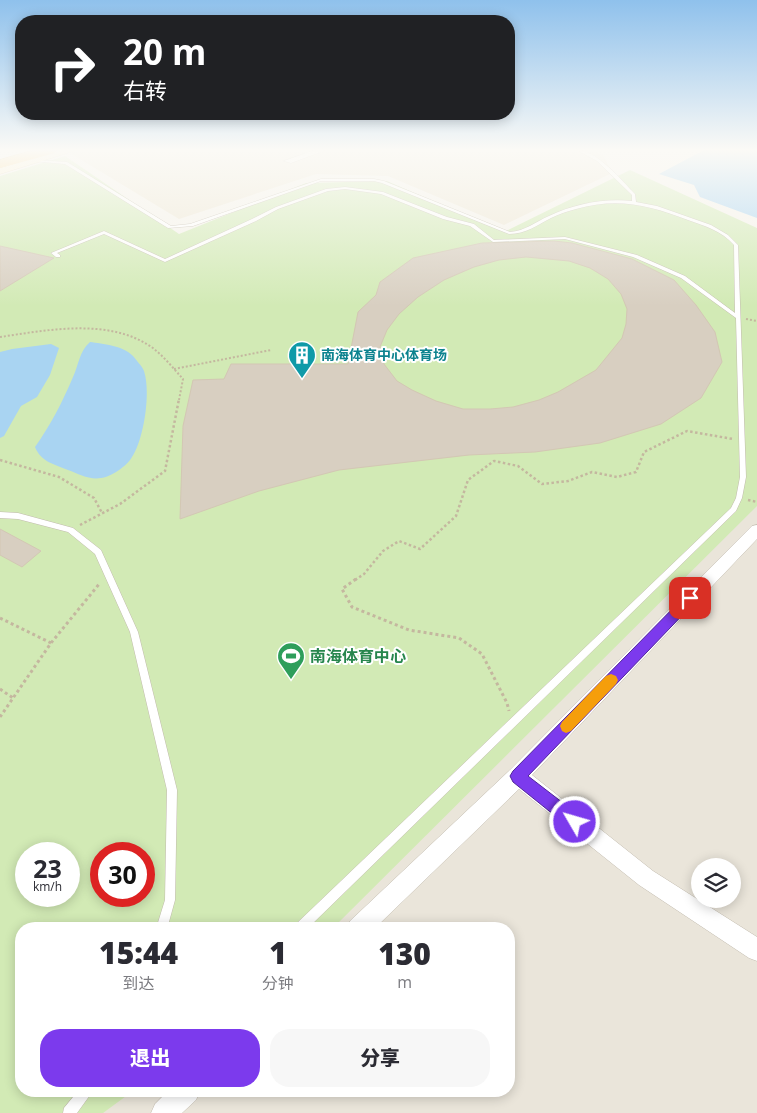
<!DOCTYPE html>
<html lang="zh">
<meta charset="utf-8">
<style>
:root{--surface:#fff;--page:#f7f7f7;--text:#2b2b33;--muted:#7c7c81;--accent:#7c3aed}
body{margin:0;font-family:"Open Sans","Noto Sans SC",sans-serif;background:var(--page);color:var(--text);height:100vh;display:flex;flex-direction:column;font-size:19px;white-space:nowrap}
*{box-sizing:border-box;margin:0}
p{font-size:16px;color:var(--muted)}
.icon{flex:none;width:28px;height:28px;fill:none;stroke:currentColor;stroke-width:2;stroke-linecap:round;stroke-linejoin:round}
.map{position:relative;flex:1;overflow:hidden}
.details{position:absolute;left:15px;top:922px;width:500px;height:175px;display:flex;flex-direction:column;background:var(--surface);border-radius:20px;box-shadow:0 2px 12px #0003}
.details>*{flex:none}
.top-card{position:absolute;left:15px;top:15px;width:500px;height:105px;border-radius:20px;box-shadow:0 2px 12px #0003;background:#202124;color:#fff;overflow:hidden}
.tools{position:absolute;left:691px;top:858px;display:grid;gap:10px}
.tools a{display:grid;place-items:center;width:50px;height:50px;border-radius:50%;background:var(--surface);box-shadow:0 2px 12px #0003;font-size:25px}
.speed{position:absolute;left:15px;top:842px;display:flex;gap:10px;font-size:25px;font-weight:700;text-align:center}
.speed>*{display:grid;place-content:center;width:65px;height:65px;border-radius:50%;background:var(--surface);box-shadow:0 2px 12px #0003;line-height:1}
.speed small{font-size:12px;font-weight:400}
.speed .limit{border:8px solid #d22;background:#fff;color:#111}
.pin{position:absolute;display:grid;place-items:center;width:42px;height:42px;color:#fff;margin:-21px;border-radius:10px;box-shadow:0 2px 8px #0006}
.me{position:absolute;width:55px;margin:-28px;rotate:308deg;stroke-linejoin:round;filter:drop-shadow(0 0 4px #0008)}
.turn{display:flex;align-items:center;gap:18px;height:105px;padding:0 25px;font-size:22px}
.turn .icon{width:65px;height:65px;stroke-width:2.5}
.turn b{display:block;font-size:35px;line-height:42px}
.eta{display:flex;justify-content:space-evenly;align-items:center;height:85px;text-align:center}
.eta b{font-size:30px;font-weight:800;line-height:35px}
.button{display:flex;gap:10px;margin-top:auto;padding:10px 25px}
.button a{flex:1;height:58px;border-radius:20px;background:var(--accent);color:#fff;font-size:20px;font-weight:800;line-height:58px;text-align:center}
.button a+a{background:var(--page);color:var(--text)}
.map>svg:first-child{display:block}
.residential{fill:#eae5da;fill-rule:evenodd}
.education{fill:#efe8d6}
.green{fill:#d2eab5;fill-rule:evenodd}
.water{fill:#a9d4f2}
.building{fill:#d8cfc1;stroke:#d3c7b4;fill-rule:evenodd}
.lines{fill:none;stroke-linecap:round;stroke-linejoin:round}
.lane-casing{stroke:#c2bbae;stroke-width:1}
.street-casing{stroke:#c2bbae;stroke-width:1}
.secondary-casing{stroke:#d6c79b;stroke-width:1}
.highway-casing{stroke:#e0a43c;stroke-width:1}
.path-far2{stroke:#c4b79f;stroke-width:2;stroke-dasharray:2 2;stroke-linecap:butt}
.path-far1{stroke:#c4b79f;stroke-width:2.5;stroke-dasharray:2.5 2.5;stroke-linecap:butt}
.path{stroke:#c4b79f;stroke-width:3;stroke-dasharray:3 3;stroke-linecap:butt}
.lane{fill:#fff;fill-rule:evenodd}
.street{fill:#fff;fill-rule:evenodd}
.secondary{fill:#fff3cd;fill-rule:evenodd}
.highway{fill:#ffcf6e;fill-rule:evenodd}
.route{fill:#7c3aed;stroke:#51269a}
.slow{fill:#f59e0b}
.labels{text-anchor:middle;stroke-width:4;stroke-linejoin:round;paint-order:stroke}
.far-culture-label{font-size:14px;font-weight:bold;fill:#0d838f;stroke:#fff;text-anchor:start}
.leisure-label{font-size:16px;font-weight:bold;fill:#27864d;stroke:#fff;text-anchor:start}
</style>
<div class="map">
<svg width="757" height="1113" viewBox="0 0 757 1113">
<rect width="100%" height="100%" fill="#f6f3ec"/>
<path class="residential" d="M757,505V1113H97L121,1091H509V929H297ZM700,866H732V899H700Z"/>
<path class="education" d="M79,150H589L603,155L612,173L504,225L388,176L316,174L179,219L70,153Z"/>
<path class="green" d="M65,156L179,234L306,183L387,181L504,232L630,170L757,228V506L332,929H21V1091H133L103,1113H0V176ZM26,854H69V896H26ZM101,854H144V896H101Z"/>
<path class="water" d="M704,150H757V218L700,197L694,185L659,174Z
M90,342C103,344 122,345 133,356C136,360 142,366 144,371C151,392 144,439 132,457C127,466 111,477 101,478C89,480 79,474 68,470C54,464 41,462 35,447C50,426 63,401 73,377C79,364 79,352 90,342Z
M51,344L59,348L50,375L37,397L21,406L4,436L0,438V352L12,349Z"/>
<path class="building" d="M554,241L572,243L632,259L674,280L696,305L715,332L722,362L701,398L661,424L600,443L535,452L469,455L339,470L259,491L180,519L183,426L193,380L224,379L231,364H348L358,312L376,295L380,282L413,258L482,243ZM526,257L569,261L590,268L608,279L621,294L627,309L626,324L622,338L596,370L558,392L539,400L513,407L490,409H463L436,401L412,390L397,381L384,364L380,347L387,330L399,314L418,297L444,280L474,267L499,260Z
M0,246L54,258L0,291Z
M0,529L41,551L22,567L0,555Z"/>
<g class="lines">
<g class="lane-casing">
<path id="lane" d="M577,150C597,150 622,181 635,194L636,202L657,206L711,225L728,235L738,245L746,477L742,498L736,511L307,929H294L295,925L731,508L736,498L740,477L736,318L681,278L633,257L565,239L493,242L470,226L443,219L381,194L345,189L328,191L278,209L256,221L165,262L104,234L57,253L60,255V257H56L51,253L104,231L165,259L252,219L276,207L326,189L345,187L383,192L447,217L474,224L494,240L565,237L637,255L685,276L735,313L734,245C722,231 705,226 688,220C649,205 617,197 576,209C568,211 559,214 551,218C537,225 526,234 509,234L382,183L374,181H321L193,226L168,228L65,164L32,161L34,160L67,162L171,226L190,224L321,179H374L384,181L510,232C525,231 535,222 549,216C574,204 604,198 632,201V195L597,161Z
M0,512L18,513L73,528L101,550L138,632L177,790L175,900L167,929H156L165,900L167,790L130,632L95,554L68,532L18,519L0,518Z
M78,1091H92L90,1095L77,1113H63L64,1108Z"/>
</g>
<g class="street-casing">
<path id="street" d="M315,150H326L291,163L284,161Z
M757,525V539L532,775L653,871L757,937V961L749,958L639,885L519,789L374,929H347L350,921L511,769L752,526Z
M168,1091H200L196,1100L182,1113H151L155,1104Z"/>
</g>
<g class="secondary-casing">
<path id="secondary" d="M60,150H77L0,174V168Z"/>
</g>
<g class="highway-casing">
<path id="highway" d="M34,150H56L55,153L0,168V160Z"/>
</g>
<path class="path-far2" d="M746,319L757,321
M0,337C48,330 107,318 150,346C163,355 173,368 183,379L179,400
M174,369L271,350"/>
<path class="path-far1" d="M0,460L59,477L94,498L102,513
M748,500L757,502
M80,525L120,504L165,471L179,399
M355,580L364,574L383,551L399,541L420,549L456,516L468,480L494,461L518,466L542,484L568,481L592,472L617,477L636,472L644,452L687,431L733,439"/>
<path class="path" d="M356,579L342,589L352,607L409,630L459,638L482,654L507,703L509,711
M0,618L51,643
M0,689L13,698
M0,717L51,643L100,583"/>
<use href="#lane" class="lane"/>
<use href="#street" class="street"/>
<use href="#secondary" class="secondary"/>
<use href="#highway" class="highway"/>
</g>
<linearGradient id="sky" x2="0" y2="1"><stop stop-color="#8fc1ec"/><stop offset="0.49" stop-color="#fbfaf6"/><stop offset="1" stop-color="#fbfaf6" stop-opacity="0"/></linearGradient>
<rect width="757" height="306" fill="url(#sky)"/>
<path class="route" d="M690,593L695,595L696,598L695,602L528,776L580,816L582,822L580,827L575,829L569,827L513,782L510,776L513,771L686,595Z"/>
<path class="slow" d="M611,674L616,676L618,680L616,684L571,731L566,733L562,731L560,726L562,722L606,676Z"/>
<defs>
<g id="building-pin" transform="scale(1.4375)"><path d="M0 17L-7.5 6A9.5 9.5 0 1 1 7.5 6Z" fill="#0f9aa8" stroke="#fff"/><path d="M-4-6H4V6H1V3H-1V6H-4ZM-2.5-4.3h1.7v1.8h-1.7ZM.8-4.3h1.7v1.8H.8ZM-2.5-1h1.7V.8h-1.7ZM.8-1h1.7V.8H.8Z" fill="#fff"/></g>
<g id="stadium-pin" transform="scale(1.4375)"><path d="M0 17L-7.5 6A9.5 9.5 0 1 1 7.5 6Z" fill="#2e9e5b" stroke="#fff"/><path d="M0-5a6.5 5 0 1 0 0 10a6.5 5 0 1 0 0-10ZM-3.5-1.8h7v3.6h-7Z" fill="#fff"/></g>
</defs>
<g fill-rule="evenodd">
<use href="#building-pin" x="302" y="355"/>
<use href="#stadium-pin" x="291" y="656"/>
</g>
<g class="labels">
<g class="far-culture-label">
<text x="321" y="360">南海体育中心体育场</text>
</g>
<g class="leisure-label">
<text x="310" y="662">南海体育中心</text>
</g>
</g>
</svg>
<div class="tools">
<a><svg class="icon" aria-label="layers" viewBox="0 0 24 24"><path d="M12 4l9 5-9 5-9-5zM3 14l9 5 9-5"/></svg></a>
</div>
<div class="speed"><div>23<small>km/h</small></div><div class="limit">30</div></div>
<div class="pin" style="left:690px;top:598px;background:#d93025"><svg class="icon" aria-label="arrive" viewBox="0 0 24 24"><path d="M6 21V4h12l-3 4 3 4H6"/></svg></div>
<svg class="me" style="left:575px;top:822px" viewBox="-20 -20 40 40"><circle r="17" fill="#7c3aed" stroke="#fff" stroke-width="3"/><path d="M0-11L8 9 0 5-8 9z" fill="#fff"/></svg>
<div class="top-card">
<div class="turn"><svg class="icon" aria-label="right" viewBox="0 0 24 24"><path d="M7 20v-9h11M14 6l5 5-5 5"/></svg><div><b>20 m</b>右转</div></div>
</div>
<section class="details">
<div class="eta">
<div><b>15:44</b><p>到达</p></div>
<div><b>1</b><p>分钟</p></div>
<div><b>130</b><p>m</p></div>
</div>
<div class="button"><a>退出</a><a>分享</a></div>
</section>
</div>
